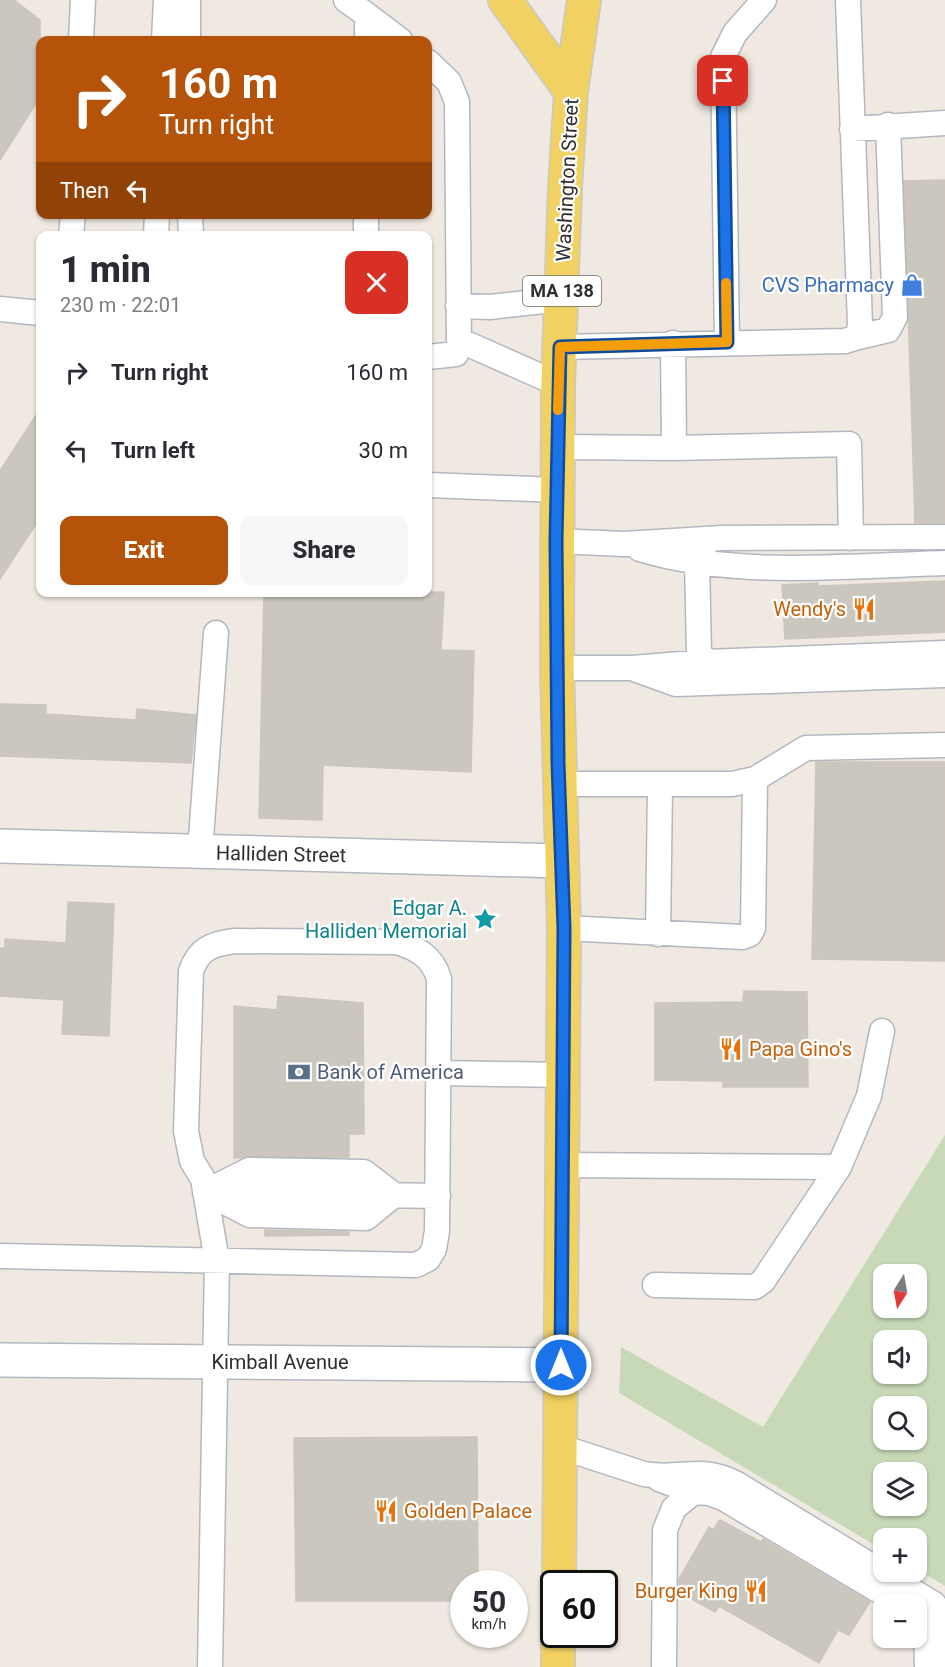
<!DOCTYPE html>
<meta charset="utf-8">
<style>
:root{--surface:#fff;--page:#f7f7f7;--text:#2b2b33;--muted:#7c7c81;--accent:#b45309}
body{margin:0;font-family:Roboto,sans-serif;background:var(--page);color:var(--text);height:100vh;display:flex;flex-direction:column;font-size:22px;white-space:nowrap}
*{box-sizing:border-box;margin:0}
p{font-size:20px;color:var(--muted)}
.icon{flex:none;width:33px;height:33px;fill:none;stroke:currentColor;stroke-width:2;stroke-linecap:round;stroke-linejoin:round}
.map{position:relative;flex:1;overflow:hidden}
.panel{position:absolute;left:36px;top:231px;width:396px;height:366px;display:flex;flex-direction:column;background:var(--surface);border-radius:12px;box-shadow:0 2px 4px #0004}
.panel>*{flex:none}
.top-card{position:absolute;left:36px;top:36px;width:396px;height:183px;border-radius:12px;box-shadow:0 2px 4px #0004;background:#b45309;color:#fff;overflow:hidden}
.needle{width:39px;rotate:191deg}
.tools{position:absolute;left:873px;top:1264px;display:grid;gap:12px}
.tools a{display:grid;place-items:center;width:54px;height:54px;border-radius:12px;background:var(--surface);box-shadow:0 2px 4px #0004;font-size:30px}
.speed{position:absolute;left:450px;top:1570px;display:flex;gap:12px;font-size:30px;font-weight:700;text-align:center}
.speed>*{display:grid;place-content:center;width:78px;height:78px;border-radius:50%;background:var(--surface);box-shadow:0 2px 4px #0004;line-height:1}
.speed small{font-size:15px;font-weight:400}
.speed .limit{border:3px solid #111;border-radius:9px;background:#fff;color:#111}
.pin{position:absolute;display:grid;place-items:center;width:51px;height:51px;color:#fff;margin:-26px;border-radius:12px;box-shadow:0 3px 9px #0006}
.me{position:absolute;width:66px;margin:-33px;rotate:0deg;stroke-linejoin:round;filter:drop-shadow(0 0 4px #0008)}
.turn{display:flex;align-items:center;gap:21px;height:126px;padding:0 24px;font-size:27px}
.turn .icon{width:78px;height:78px;stroke-width:2.5}
.turn b{display:block;font-size:42px;line-height:51px}
.then{display:flex;align-items:center;height:57px;padding:0 24px;background:#0003;gap:12px;font-size:22px}
.round{display:grid;place-items:center;flex:none;width:63px;height:63px;border-radius:12px;background:var(--page)}
.headline{display:flex;align-items:center;justify-content:space-between;height:102px;padding:0 24px}
h1{font-size:36px;font-weight:800;line-height:45px}
.button{display:flex;gap:12px;margin-top:auto;padding:12px 24px}
.button a{flex:1;height:69px;border-radius:12px;background:var(--accent);color:#fff;font-size:24px;font-weight:800;line-height:69px;text-align:center}
.button a+a{background:var(--page);color:var(--text)}
ul{padding:0;list-style:none}
li{display:flex;align-items:center;gap:18px;height:78px;padding:0 24px}
li div{flex:1}
li b{display:block;font-size:22px}
li em{font-style:normal}
.map>svg:first-child{display:block}
.cemetery{fill:#c8d9b8;fill-rule:evenodd}
.building{fill:#cbc7bf;stroke:#cbc5ba;stroke-width:1.5}
.lines{fill:none;stroke-linecap:round;stroke-linejoin:round}
.service-casing{stroke:#b4b7c1;stroke-width:27}
.minor-casing{stroke:#b4b7c1;stroke-width:36}
.primary-casing{stroke:#c9c9c9;stroke-width:36}
.service{stroke:#fff;stroke-width:24}
.minor{stroke:#fff;stroke-width:33}
.primary{stroke:#f2d163;stroke-width:33}
.route-casing{stroke:#114b97;stroke-width:15}
.route{stroke:#1a73e8;stroke-width:10}
.slow{stroke:#f59e0b;stroke-width:10}
.labels{text-anchor:middle;stroke-width:4.5;stroke-linejoin:round;paint-order:stroke}
.shield{fill:#fff;stroke:#6d6d6d;stroke-width:1.5}
.shield-label{font-size:18px;font-weight:bold;fill:#2e2e2e}
.street-label{font-size:20px;fill:#2e2e2e;stroke:#fff}
.shop-label{font-size:20px;fill:#366cbe;stroke:#fff;text-anchor:end}
.food-label{font-size:20px;fill:#c56008;stroke:#fff;text-anchor:end}
.culture-label{font-size:20px;fill:#0d838f;stroke:#fff;text-anchor:end}
.service-label{font-size:20px;fill:#4e5e75;stroke:#fff;text-anchor:start}
</style>
<div class="map">
<svg width="945" height="1667" viewBox="0 0 945 1667">
<rect width="100%" height="100%" fill="#efe9e1"/>
<path class="cemetery" d="M945,1135V1586L917,1569L916,1539H884L883,1550L619,1393L621,1347L763,1427ZM884,1275H916V1308H884ZM884,1341H916V1374H884ZM884,1407H916V1440H884ZM884,1473H916V1506H884Z"/>
<path class="building" d="M0,0H14L40,20V97L0,160Z
M945,180V523H915L904,181Z
M40,409V518L0,579V471Z
M945,581V632L785,639L782,585L818,583V586Z
M264,592H444L441,650L474,651L471,772L323,765L322,820L259,818Z
M0,704L46,705V714L136,720L137,709L196,715L191,763L0,756Z
M816,762H945V961L812,959Z
M68,902L114,904L109,1036L62,1034L64,1000L0,996V948H5V939L66,943Z
M744,991L807,992L808,1087H723V1081L655,1080V1003L743,1002Z
M278,996L363,1003L364,1134H349V1157L234,1158V1006L277,1010Z
M265,1230L349,1232V1235L265,1236Z
M477,1437L478,1584H464V1601H296L294,1438Z
M720,1520L761,1542L763,1539L870,1602L849,1635L838,1630L819,1663L719,1606L715,1612L679,1592V1579L709,1527L713,1530Z"/>
<g class="lines">
<g class="service-casing">
<path id="service" d="M188,0V40
M346,0L367,15V40
M367,15L400,40
M81,40L83,0
M164,40L166,0
M428,62L449,82L457,102L459,345L456,354L428,357
M852,129L945,123
M190,214L191,236
M71,236L73,214
M156,236L157,214
M366,236V214
M458,306L490,307L562,299
M0,309L40,313
M858,337L888,330L895,317L888,125
M459,340L558,384
M727,342L723,57L735,33L764,0
M673,343L674,448
M560,347L845,341L858,337L860,324L848,0
M558,447L674,448L849,444L851,538
M428,485L558,490
M556,541L624,544L722,538L945,537
M704,548L697,562L699,653L715,670
M640,549C735,578 847,566 945,563
M557,668H632L706,662L945,653
M637,670L676,684L945,675
M559,784H732L755,779L806,748L945,745
M200,852L216,633
M564,928L743,937L750,934L753,928L755,779
M658,934L660,786
M439,1073L562,1075
M562,1165L839,1167L763,1281L755,1287L655,1285
M839,1167L869,1096L882,1031
M213,1188L249,1170L364,1172L394,1195
M205,1192L438,1196
M207,1193L250,1215L366,1218L394,1195
M0,1256L416,1265L428,1259L434,1249L437,1231L439,979C433,957 417,948 397,942L234,941C211,944 199,949 191,971L186,1131L192,1161L203,1179L217,1261L210,1667
M561,1447L644,1474C681,1481 700,1464 737,1484L934,1604L944,1623L942,1667
M659,1479L694,1492L709,1493L723,1498L903,1605
M916,1615L926,1634L927,1667
M664,1667L665,1530L674,1508L694,1492"/>
</g>
<g class="minor-casing">
<path id="minor" d="M0,846L561,861
M0,1360L561,1365"/>
</g>
<g class="primary-casing">
<path id="primary" d="M505,0L571,92
M559,1584L564,928L557,668L558,384L565,188L571,92L584,0
M558,1667V1635"/>
</g>
<use href="#service" class="service"/>
<use href="#minor" class="minor"/>
<use href="#primary" class="primary"/>
</g>
<g class="lines">
<g class="route-casing">
<path id="route" d="M561,1365L564,928L558,763L556,541L560,347L727,342L723,81"/>
</g>
<use href="#route" class="route"/>
<path class="slow" d="M558,410L560,347L727,342L726,283"/>
</g>
<defs>
<g id="shop-bare" transform="scale(1.8)"><path d="M-5-2.5h2.3a2.7 3.5 0 0 1 5.4 0H5L5.5 6h-11ZM-1.5-2.5h3a1.5 2.3 0 0 0-3 0Z" fill="#3f7fe0" stroke="#fff" stroke-width="2.5" paint-order="stroke"/></g>
<g id="restaurant-bare" transform="scale(1.8)"><path d="M-5-6h1v4h1v-4h1v4h1v-4h1v5L-1.5 .5V6h-2V.5L-5-1ZM5-6V6H3V1.5H1.5Q1.5-4 5-6Z" fill="#e8710a" stroke="#fff" stroke-width="2.5" paint-order="stroke"/></g>
<g id="sight-bare" transform="scale(1.8)"><path d="M0-6L1.8-2.2L6-1.7L2.9 1.2L3.7 5.4L0 3.3L-3.7 5.4L-2.9 1.2L-6-1.7L-1.8-2.2Z" fill="#0f9aa8" stroke="#fff" stroke-width="2.5" paint-order="stroke"/></g>
<g id="bank-bare" transform="scale(1.8)"><path d="M-6-4H6V4H-6ZM0-2.3a2.3 2.3 0 1 0 0 4.6a2.3 2.3 0 1 0 0-4.6Z" fill="#5c6f8a" stroke="#fff" stroke-width="2.5" paint-order="stroke"/></g>
</defs>
<g fill-rule="evenodd">
<use href="#shop-bare" x="912" y="285"/>
<use href="#restaurant-bare" x="864" y="609"/>
<use href="#sight-bare" x="485" y="919"/>
<use href="#restaurant-bare" x="731" y="1049"/>
<use href="#bank-bare" x="299" y="1072"/>
<use href="#restaurant-bare" x="386" y="1511"/>
<use href="#restaurant-bare" x="756" y="1591"/>
</g>
<g class="labels">
<rect class="shield" x="523" y="276" width="78" height="30" rx="4.5"/>
<g class="shield-label">
<text x="562" y="297">MA 138</text>
</g>
<g class="street-label">
<text transform="translate(567 180) rotate(-87)" y="7">Washington Street</text>
<text transform="translate(281 854) rotate(1)" y="7">Halliden Street</text>
<text x="280" y="1369">Kimball Avenue</text>
</g>
<g class="shop-label">
<text x="894" y="292">CVS Pharmacy</text>
</g>
<g class="food-label">
<text x="846" y="616">Wendy's</text>
<text x="749" y="1056" text-anchor="start">Papa Gino's</text>
<text x="404" y="1518" text-anchor="start">Golden Palace</text>
<text x="738" y="1598">Burger King</text>
</g>
<g class="culture-label">
<text x="467" y="915">Edgar A.<tspan x="467" dy="23">Halliden Memorial</tspan></text>
</g>
<g class="service-label">
<text x="317" y="1079">Bank of America</text>
</g>
</g>
</svg>
<div class="tools">
<a><svg class="needle" viewBox="-14 -14 28 28"><path d="M0-13l5 13h-10z" fill="#e53935"/><path d="M0 13l5-13h-10z" fill="#7c7c81"/></svg></a>
<a><svg class="icon" aria-label="sound" viewBox="0 0 24 24"><path d="M4 9h4l5-4v14l-5-4H4zM17 9q2 3 0 6"/></svg></a>
<a><svg class="icon" aria-label="search" viewBox="0 0 24 24"><circle cx="10" cy="10" r="6"/><path d="M15 15l6 6"/></svg></a>
<a><svg class="icon" aria-label="layers" viewBox="0 0 24 24"><path d="M12 4l9 5-9 5-9-5zM3 14l9 5 9-5"/></svg></a>
<a>+</a>
<a>−</a>
</div>
<div class="speed"><div>50<small>km/h</small></div><div class="limit">60</div></div>
<div class="pin" style="left:723px;top:81px;background:#d93025"><svg class="icon" aria-label="arrive" viewBox="0 0 24 24"><path d="M6 21V4h12l-3 4 3 4H6"/></svg></div>
<svg class="me" style="left:561px;top:1365px" viewBox="-20 -20 40 40"><circle r="17" fill="#1a73e8" stroke="#fff" stroke-width="3"/><path d="M0-11L8 9 0 5-8 9z" fill="#fff"/></svg>
<div class="top-card">
<div class="turn"><svg class="icon" aria-label="right" viewBox="0 0 24 24"><path d="M7 20v-9h11M14 6l5 5-5 5"/></svg><div><b>160 m</b>Turn right</div></div>
<div class="then">Then<svg class="icon" aria-label="left" viewBox="0 0 24 24"><path d="M17 20v-9H6M10 6l-5 5 5 5"/></svg></div>
</div>
<section class="panel">
<div class="headline"><div><h1>1 min</h1><p>230 m · 22:01</p></div><a class="round" style="background:#d93025;color:#fff"><svg class="icon" aria-label="close" viewBox="0 0 24 24"><path d="M6 6l12 12M18 6L6 18"/></svg></a></div>
<ul>
<li><svg class="icon" aria-label="right" viewBox="0 0 24 24"><path d="M7 20v-9h11M14 6l5 5-5 5"/></svg><div><b>Turn right</b></div><em>160 m</em></li>
<li><svg class="icon" aria-label="left" viewBox="0 0 24 24"><path d="M17 20v-9H6M10 6l-5 5 5 5"/></svg><div><b>Turn left</b></div><em>30 m</em></li>
</ul>
<div class="button"><a>Exit</a><a>Share</a></div>
</section>
</div>
